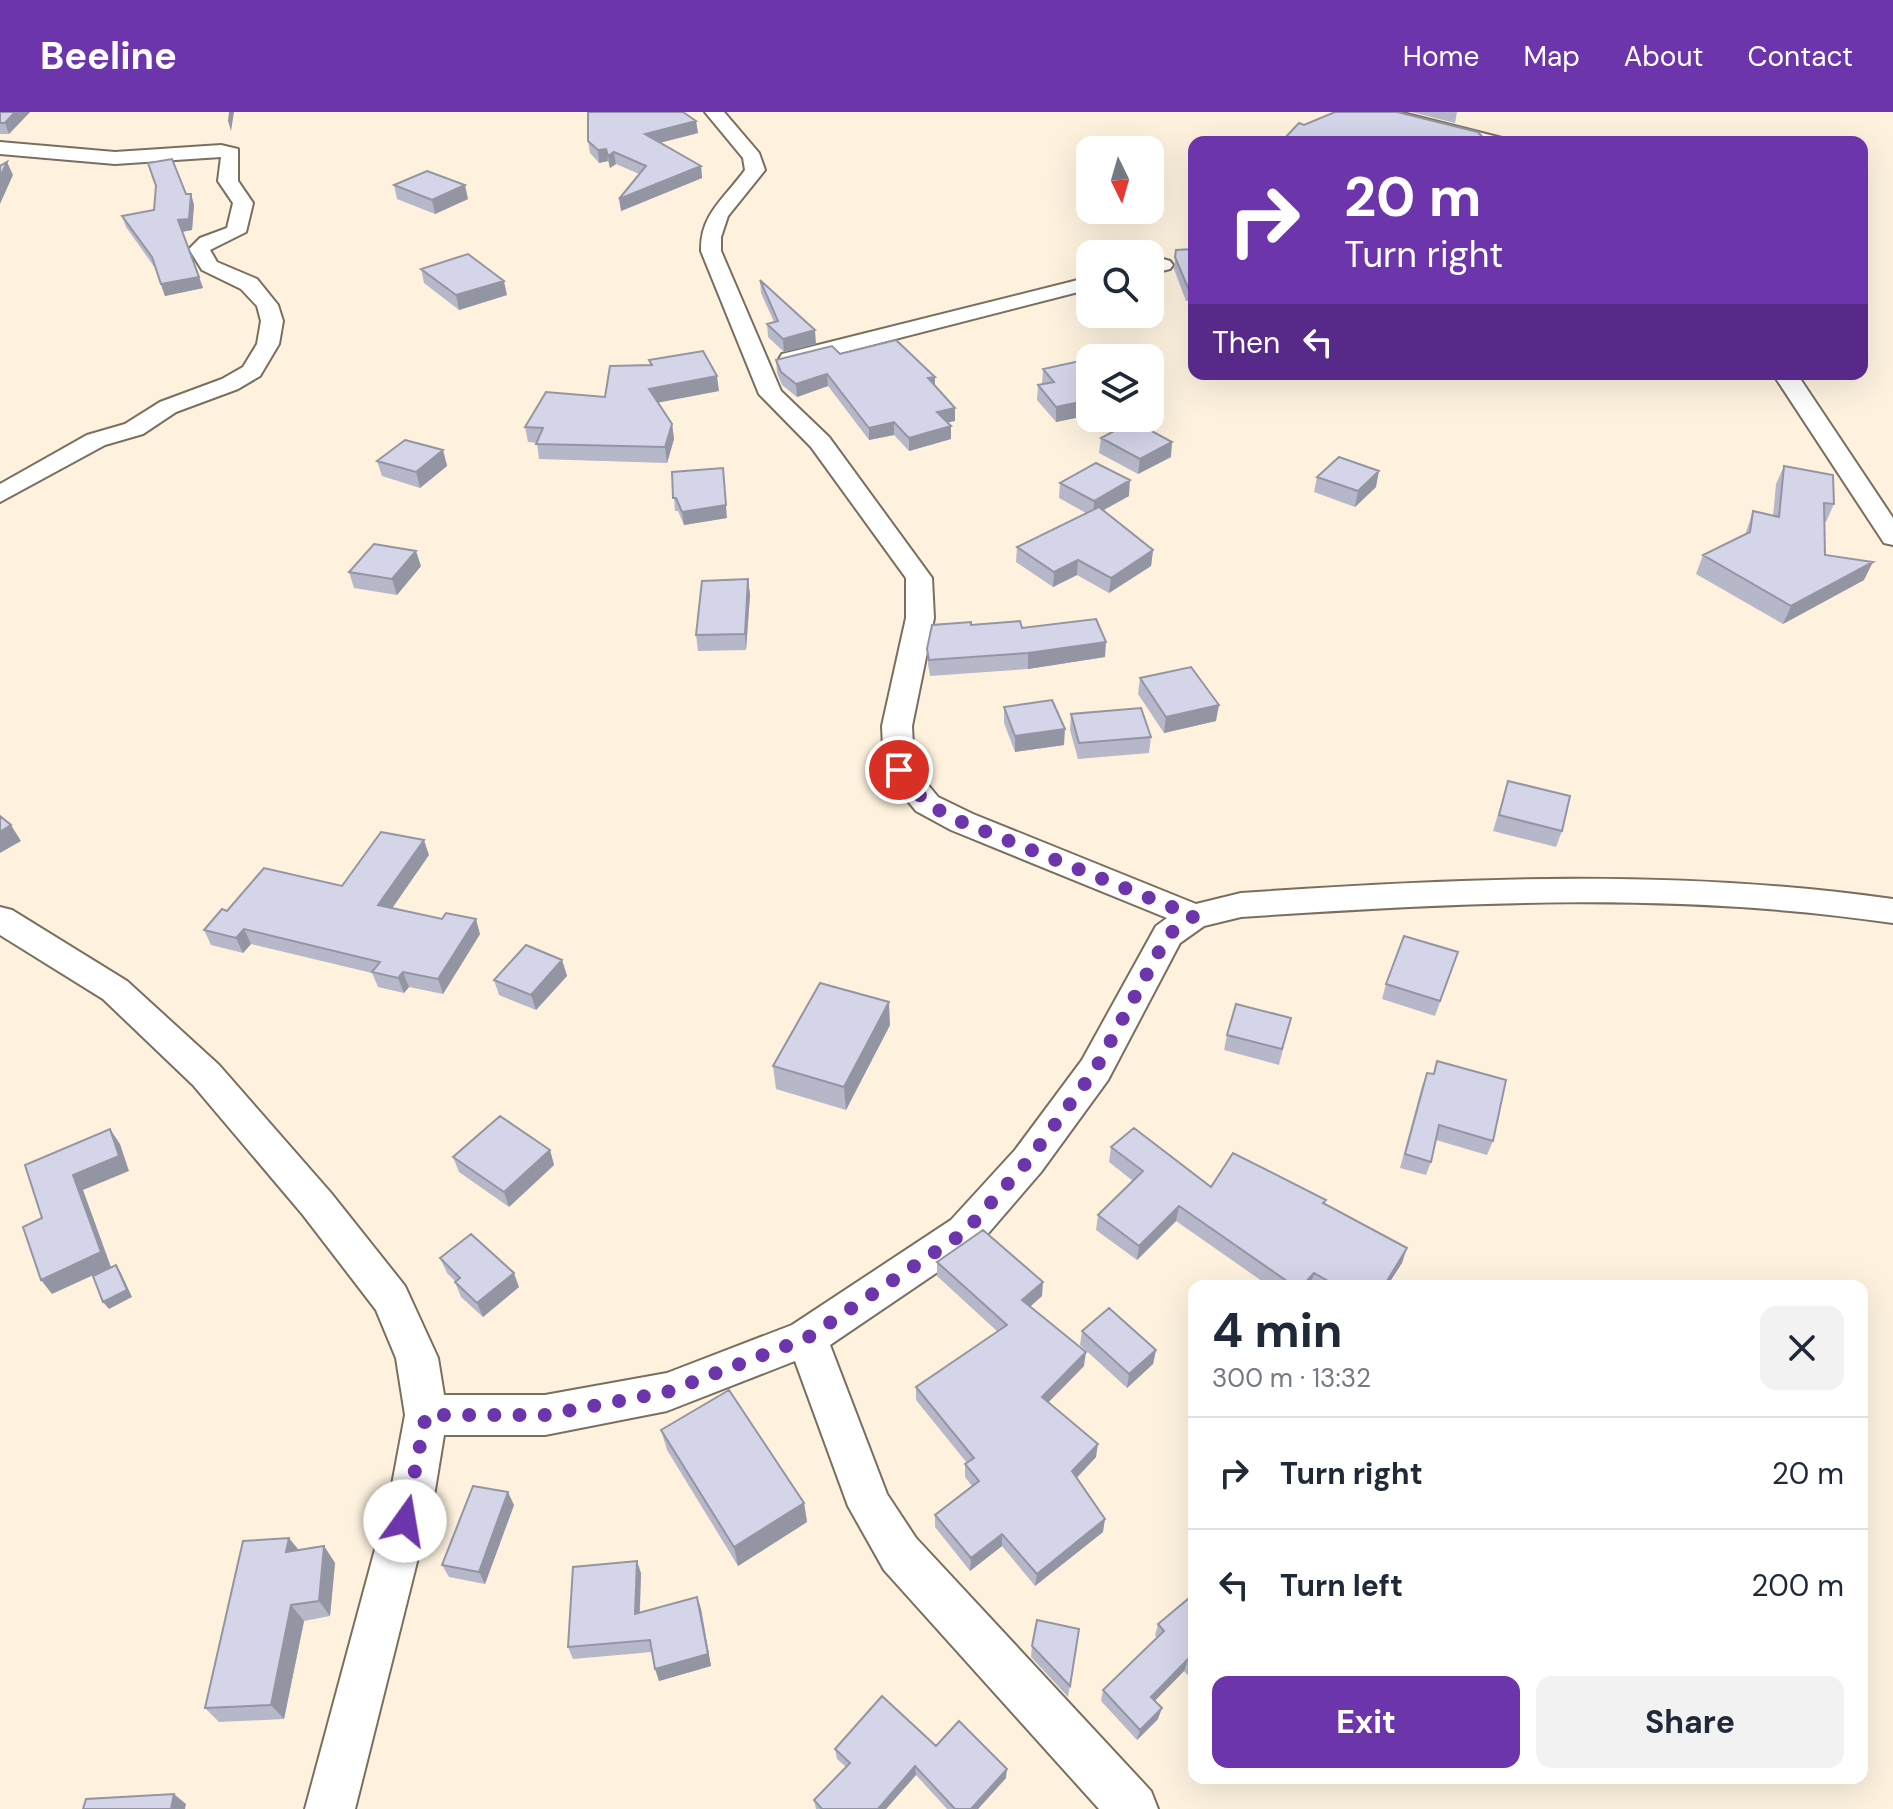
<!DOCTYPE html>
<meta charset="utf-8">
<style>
:root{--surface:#fff;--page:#f2f2f3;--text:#1f2937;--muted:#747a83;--line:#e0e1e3;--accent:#6d35ac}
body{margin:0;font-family:"DM Sans",sans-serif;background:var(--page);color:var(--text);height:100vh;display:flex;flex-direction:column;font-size:30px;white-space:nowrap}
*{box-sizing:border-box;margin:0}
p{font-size:26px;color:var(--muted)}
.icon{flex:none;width:44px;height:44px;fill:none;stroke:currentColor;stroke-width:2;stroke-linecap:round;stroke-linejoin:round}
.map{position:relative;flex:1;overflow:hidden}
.drawer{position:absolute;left:1188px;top:1168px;width:680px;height:504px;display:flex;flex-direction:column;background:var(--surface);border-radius:16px;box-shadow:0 8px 32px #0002}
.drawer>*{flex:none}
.banner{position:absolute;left:1188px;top:24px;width:680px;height:244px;border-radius:16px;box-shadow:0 8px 32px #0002;background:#6d35ac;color:#fff;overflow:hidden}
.needle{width:52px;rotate:175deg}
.fabs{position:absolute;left:1076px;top:24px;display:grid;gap:16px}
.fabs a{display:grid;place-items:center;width:88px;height:88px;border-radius:16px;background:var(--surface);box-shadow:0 8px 32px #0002;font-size:40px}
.pin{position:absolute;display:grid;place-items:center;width:68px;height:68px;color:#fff;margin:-34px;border:4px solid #fff;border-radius:50%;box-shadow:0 2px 8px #0007}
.me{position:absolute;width:88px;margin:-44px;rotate:13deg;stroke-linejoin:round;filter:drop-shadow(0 0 6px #0008)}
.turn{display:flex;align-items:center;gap:28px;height:168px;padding:0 24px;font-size:36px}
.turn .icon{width:104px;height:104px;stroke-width:2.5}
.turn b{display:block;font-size:56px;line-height:68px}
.then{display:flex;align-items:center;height:76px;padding:0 24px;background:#0003;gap:16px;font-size:30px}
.round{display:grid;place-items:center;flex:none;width:84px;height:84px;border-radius:16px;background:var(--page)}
.head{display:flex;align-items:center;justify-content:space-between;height:136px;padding:0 24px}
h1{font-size:48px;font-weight:700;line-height:60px}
.action{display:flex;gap:16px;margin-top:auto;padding:16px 24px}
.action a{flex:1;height:92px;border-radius:16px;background:var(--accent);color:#fff;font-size:32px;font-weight:700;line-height:92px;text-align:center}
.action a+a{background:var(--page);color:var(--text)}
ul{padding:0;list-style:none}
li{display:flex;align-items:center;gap:24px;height:112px;padding:0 24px;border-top:2px solid var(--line)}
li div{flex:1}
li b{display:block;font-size:30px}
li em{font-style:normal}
header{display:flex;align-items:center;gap:48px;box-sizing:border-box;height:112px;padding:0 40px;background:var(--accent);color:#fff}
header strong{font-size:38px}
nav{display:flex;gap:44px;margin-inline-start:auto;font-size:28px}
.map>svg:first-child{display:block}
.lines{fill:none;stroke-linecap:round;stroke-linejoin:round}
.minor-casing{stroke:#796f5f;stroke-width:4}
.minor{fill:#fff;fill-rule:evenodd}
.wall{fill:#b6b7c8}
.shaded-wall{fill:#9495a3}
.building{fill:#d4d5e9;stroke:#9495a3;stroke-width:2}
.route{stroke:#6d35ac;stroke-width:14;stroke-dasharray:0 25.2}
</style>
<header>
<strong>Beeline</strong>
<nav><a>Home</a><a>Map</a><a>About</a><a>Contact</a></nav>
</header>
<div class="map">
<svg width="1893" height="1697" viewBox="0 0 1893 1697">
<rect width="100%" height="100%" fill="#fef2df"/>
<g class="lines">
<g class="minor-casing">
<path id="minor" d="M705,0H724L759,41L765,58L728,104L721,125V139L781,279L829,325L932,466L934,506L912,614L914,656L938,685L973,702L1196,792L1241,781C1460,766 1675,756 1893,787V811C1675,779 1460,790 1241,805L1204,814L1180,831L1108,968L1041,1060L979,1132L830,1233L887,1382L916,1426L1151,1679L1158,1697H1099L884,1458L848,1394L795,1249L667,1299L545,1323H444L435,1378L355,1697H305L391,1378L405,1303L396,1246L376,1198L303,1103L193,973L103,887L0,823V795L12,798L127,869L219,953L331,1081L405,1174L438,1246L444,1283H545L667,1261L792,1213L951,1108L1015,1038L1082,948L1156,814L1167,806L951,718L916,699L888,665L884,658L882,614L906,506V466L811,335L759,282L701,139C700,102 725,86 745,58L743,46Z
M1368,0H1399L1502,26L1504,30H1473L1371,4Z
M0,30L115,40L221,33L238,37V69L253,91L246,120L210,138L217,150L257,167L278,193L283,209L279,232L260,264L238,277L176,300L143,322L105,333L0,390V372L87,323L125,312L160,290L222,267L243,255L257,232L261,209L257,194L241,177L202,158L189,137L200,126L227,116L233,91L218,69L221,45L115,52L0,42Z
M1163,147L1170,149L1173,153L1170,157L1150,162V150Z
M1090,165V177L790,254L779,247L782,242Z
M1773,262H1797L1893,406V433L1884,431Z"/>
</g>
<use href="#minor" class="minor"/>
</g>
<path class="wall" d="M0,0H30L9,22H0Z
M1411,0H1457L1455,11Z
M696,9L698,21L660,31L701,54L702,66L621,99L639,62L616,52L610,56L608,49L599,51L590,41L588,29Z
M394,73L468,87L435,102L397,87Z
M186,82H191L194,93L192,118L182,119L203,176L165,184L155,156L126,115L122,104L154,98Z
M1194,137V188L1186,189L1174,157L1176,138Z
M421,157L507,183L459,198L424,171Z
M760,168L816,232L784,240L768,225L767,212L774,210L761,181Z
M840,242L935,274L955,309L947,310L951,327L909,339L894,323L869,328L828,274L797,285L782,273L777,261L776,248Z
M649,248L719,279L658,290L672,312L674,327L667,351L539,347L537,331L528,330L525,315L605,285L650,253Z
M1090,248V303L1056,310L1037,288L1038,273L1042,272L1043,257Z
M1101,326L1171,345L1138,362L1099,341Z
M443,338L447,354L420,376L382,364L377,349Z
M1784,354L1834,392L1826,410H1825V443L1864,468L1783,512L1696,462L1703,443L1745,423L1753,399L1773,404L1776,372Z
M672,360L727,406L684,413L678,399H675Z
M1317,365L1376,375L1355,395L1314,380Z
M1060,371L1129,384L1103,398L1153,438L1151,454L1109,481L1077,463L1053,475L1016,450L1017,435L1086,401L1059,386Z
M421,454L397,483L354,476L349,460Z
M748,467L750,483L746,538L698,539L696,523Z
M971,513L1022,516L1105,545L1028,557L930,564L928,552L927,537Z
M1140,566L1216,609L1164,621L1138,582Z
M1004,595L1064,633L1015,640L1004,611Z
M1071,602L1151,625L1149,641L1078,647L1070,618Z
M1508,669L1562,719L1556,735L1493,719Z
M429,743L392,796L480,822L443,882L409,875L404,881L378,875L372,861L251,832L243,841L211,833L204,818L227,799L342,774Z
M1458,840L1435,904L1382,887L1386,872Z
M562,848L567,864L536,898L499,883L494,868Z
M1291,906L1279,953L1224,938L1227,923Z
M890,913L846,998L776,977L773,954Z
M1437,949L1493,1029L1487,1043L1436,1028L1431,1050L1426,1063L1400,1056L1422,974L1427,961L1433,962Z
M1111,1035L1211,1075L1326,1088L1324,1092L1402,1151L1387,1174H1269L1176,1109L1137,1148L1096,1118L1098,1103L1133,1069L1109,1050Z
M550,1038L554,1053L509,1095L459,1060L453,1045Z
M440,1146L519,1175L483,1205L461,1185L455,1170H456L447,1161Z
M937,1150L1042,1184L1030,1194L1084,1254L1048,1290L1096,1345L1077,1365L1103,1420L1035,1474L1002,1434L970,1459L935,1415V1403L972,1374L965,1365V1352L967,1351L916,1288V1275L998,1220L937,1164Z
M1082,1219L1156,1238L1153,1252L1127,1276L1080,1233Z
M661,1318L804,1391L807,1410L738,1454L667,1338Z
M514,1393L485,1472L449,1465L442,1453Z
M324,1434L335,1451L330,1504L304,1509L284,1607L219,1610L205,1596L299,1438Z
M641,1461L640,1500L697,1485L701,1497L711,1554L659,1569L652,1540L573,1547L568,1535Z
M1194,1482V1570L1184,1559L1154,1589L1158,1607L1137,1628L1101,1589L1103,1578L1157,1526L1155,1523L1158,1512Z
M1079,1517L1068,1585L1031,1545L1032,1534Z
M936,1634L1006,1666L978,1697H947L916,1663L886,1697H816L814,1688L846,1655L837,1647L835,1637Z"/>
<path class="shaded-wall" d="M15,0H30L9,22L5,11Z
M229,0H234L231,19L228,9Z
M696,9L698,21L647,34L645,22Z
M606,37L608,49L599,51L598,38Z
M614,40L616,52L610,56L608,44Z
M7,50L13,63L0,92V65Z
M701,54L702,66L621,99L619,87Z
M465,73L468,87L435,102L432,88Z
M191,82L194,93L192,118L182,120L178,108Z
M199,165L203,176L165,184L161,172Z
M504,169L507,183L459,198L456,183Z
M815,218L816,232L784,240L783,227Z
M827,262L828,274L797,285L796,272Z
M717,264L719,279L651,292L649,277Z
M935,265V277L928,266Z
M1090,288V303L1056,310V295Z
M955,296V309L937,313V300Z
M894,310V323L869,328V316Z
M672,312L674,327L667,351L665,335Z
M951,314V327L909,339V326Z
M1172,330L1171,345L1138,362L1140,347Z
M443,338L447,354L420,376L416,360Z
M723,356L727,406L684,413L682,400Z
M1379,359L1376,375L1355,395L1358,379Z
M1130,368L1129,384L1093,404L1094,389Z
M1153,438L1151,454L1109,481L1111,466Z
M416,439L421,454L397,483L392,467Z
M1078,448L1077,463L1053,475L1054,460Z
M1873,450L1864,468L1783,512L1791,494Z
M748,467L750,483L746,538L745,522Z
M1106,530L1105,545L1028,557V541Z
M1219,593L1216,609L1164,621L1166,605Z
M1065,617L1064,633L1015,640V624Z
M11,713L21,729L0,741V720Z
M424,728L429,743L384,808L378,793Z
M476,807L480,822L443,882L438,867Z
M244,817L251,832L243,841L236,826Z
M562,848L567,864L536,898L531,883Z
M403,860L409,875L404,881L398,866Z
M889,890L890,913L846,998L844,975Z
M110,1017L120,1032L129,1059L83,1078L111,1155L52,1182L41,1168L73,1063Z
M550,1038L554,1053L509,1095L504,1080Z
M1179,1094L1176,1109L1137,1148L1139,1134Z
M1407,1136L1402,1151L1387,1174H1384Z
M116,1153L121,1161L132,1185L109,1197L103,1190Z
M514,1161L519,1175L483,1205L477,1191Z
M1314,1161L1310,1174H1302Z
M1043,1170L1042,1184L1022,1202V1188Z
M1156,1238L1153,1252L1127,1276L1129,1262Z
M1086,1240L1084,1254L1041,1298L1042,1285Z
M1098,1332L1096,1345L1071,1372L1072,1359Z
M508,1380L514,1393L485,1472L479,1460Z
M804,1391L807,1410L738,1454L734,1435Z
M1105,1407L1103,1420L1035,1474L1037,1462Z
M1002,1422V1434L970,1459L971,1446Z
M289,1426L302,1442L286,1440Z
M324,1434L335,1451L330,1504L319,1489Z
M637,1449L641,1461L639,1514L635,1502Z
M697,1485L701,1497L711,1554L659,1569L655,1557Z
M291,1493L304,1509L284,1607L271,1593Z
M1188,1547L1184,1559L1148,1596L1151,1585Z
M1162,1596L1158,1607L1137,1628L1140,1618Z
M915,1654L916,1663L886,1697H878Z
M1007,1657L1006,1666L978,1697H971Z
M174,1682L186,1692L185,1697H171Z"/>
<path class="building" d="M0,0H15L5,11H0Z
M588,0H683L696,9L645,22L701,54L619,87L646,54L614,40L608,44L606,37L598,38L588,29Z
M1335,0H1397L1478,20L1487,30H1281L1299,11L1304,13Z
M172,47L186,82H191L189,107L178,108L199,165L161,172L152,145L122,104L154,98L156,74L148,51Z
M7,50L0,65V54Z
M427,59L465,73L432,88L394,73Z
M1194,137V175L1188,176L1175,145L1176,138Z
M468,142L504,169L456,183L421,157Z
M760,168L815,218L783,227L767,212L778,209Z
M896,228L935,265L928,266L955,296L937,300L951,314L909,326L894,310L869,316L827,262L796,272L781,260L776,248L832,234L840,242Z
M703,239L717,264L649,277L672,312L665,335L536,332L543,316L525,315L546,280L605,285L610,254L652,253L649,248Z
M1089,247L1090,288L1056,295L1038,273L1054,270L1043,257Z
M1133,309L1172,330L1140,347L1101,326Z
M405,328L443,338L416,360L377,349Z
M1339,345L1379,359L1358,379L1317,365Z
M1096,351L1130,368L1094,389L1060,371Z
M1784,354L1833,363L1834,392L1824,391L1825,443L1873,450L1791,494L1703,443L1750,420L1753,399L1779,405Z
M723,356L726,393L682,400L676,386H673L672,360Z
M1099,395L1153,438L1111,466L1078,448L1054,460L1017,435Z
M374,432L416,439L392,467L349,460Z
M748,467L745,522L696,523L702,469Z
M1096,507L1106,530L1028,541L929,548L927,537L932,513L971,510V513L1020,509L1022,516Z
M1191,555L1219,593L1166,605L1140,566Z
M1052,588L1065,617L1015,624L1004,595Z
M1141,596L1151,625L1079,631L1071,602Z
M1508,669L1570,684L1562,719L1499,703Z
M0,704L11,713L0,720Z
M381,720L424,728L378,793L442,807L446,801L476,807L438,867L403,860L398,866L372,860L380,850L244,817L236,826L204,818L222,797L227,799L264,756L342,774Z
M1404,824L1458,840L1440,889L1386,872Z
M526,833L562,848L531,883L494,868Z
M820,871L889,890L844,975L773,954Z
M1236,892L1291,906L1282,937L1227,923Z
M1437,949L1506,968L1493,1029L1439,1013L1431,1050L1405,1042L1427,961L1434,962Z
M500,1004L550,1038L504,1080L453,1045Z
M1134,1016L1211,1075L1233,1041L1326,1088L1323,1091L1407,1136L1384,1174H1337L1314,1161L1302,1174H1294L1179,1094L1139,1134L1098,1103L1143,1059L1111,1035Z
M110,1017L119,1044L73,1063L101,1140L41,1168L23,1115L42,1106L25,1053Z
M983,1118L1043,1170L1022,1188L1086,1240L1042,1285L1098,1332L1072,1359L1105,1407L1037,1462L1002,1422L971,1446L935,1403L979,1369L965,1352L974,1346L916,1275L1007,1213L937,1150Z
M471,1122L514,1161L477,1191L455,1170L460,1166L440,1146Z
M116,1153L127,1178L103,1190L93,1164Z
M1109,1196L1156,1238L1129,1262L1082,1219Z
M729,1278L804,1391L734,1435L661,1318Z
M473,1374L508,1380L479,1460L442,1453Z
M289,1426L286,1440L324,1434L319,1489L291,1493L271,1593L205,1596L243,1429Z
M637,1449L635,1502L697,1485L708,1542L655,1557L650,1528L568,1535L573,1455Z
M1194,1482V1555L1188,1547L1151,1585L1162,1596L1140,1618L1103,1578L1164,1519L1158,1512Z
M1037,1508L1079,1517L1070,1574L1032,1534Z
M882,1584L936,1634L959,1609L1007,1657L971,1697H955L915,1654L878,1697H822L814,1688L850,1651L835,1637Z
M174,1682L171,1697H83L86,1687Z"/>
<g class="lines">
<path class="route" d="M405,1409L426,1303H545L667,1280L807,1226L965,1120L1028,1049L1095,958L1168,823L1194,804L962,710L927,692L899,658"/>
</g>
</svg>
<div class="fabs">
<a><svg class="needle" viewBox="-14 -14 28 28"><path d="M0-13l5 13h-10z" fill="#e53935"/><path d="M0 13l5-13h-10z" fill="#747a83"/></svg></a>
<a><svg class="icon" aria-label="search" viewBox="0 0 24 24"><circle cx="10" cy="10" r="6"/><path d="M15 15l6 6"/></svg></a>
<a><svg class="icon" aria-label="layers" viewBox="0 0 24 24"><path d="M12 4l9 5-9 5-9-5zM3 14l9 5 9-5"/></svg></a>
</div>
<div class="pin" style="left:899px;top:658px;background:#d93025"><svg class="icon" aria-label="arrive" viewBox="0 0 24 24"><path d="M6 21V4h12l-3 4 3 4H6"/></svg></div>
<svg class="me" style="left:405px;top:1409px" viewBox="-20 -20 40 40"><circle r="19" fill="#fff"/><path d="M0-13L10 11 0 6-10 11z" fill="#6d35ac"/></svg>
<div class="banner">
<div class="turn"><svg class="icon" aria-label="right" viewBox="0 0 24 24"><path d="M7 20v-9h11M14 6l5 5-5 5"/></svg><div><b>20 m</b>Turn right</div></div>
<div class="then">Then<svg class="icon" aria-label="left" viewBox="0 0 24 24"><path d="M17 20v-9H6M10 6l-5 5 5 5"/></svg></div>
</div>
<section class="drawer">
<div class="head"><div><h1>4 min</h1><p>300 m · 13:32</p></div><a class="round"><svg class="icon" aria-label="close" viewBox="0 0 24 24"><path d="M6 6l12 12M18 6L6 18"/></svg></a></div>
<ul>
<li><svg class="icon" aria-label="right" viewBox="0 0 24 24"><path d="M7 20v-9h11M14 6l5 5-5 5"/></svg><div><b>Turn right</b></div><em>20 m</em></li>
<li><svg class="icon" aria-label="left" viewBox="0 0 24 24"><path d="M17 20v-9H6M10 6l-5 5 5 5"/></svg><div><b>Turn left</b></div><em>200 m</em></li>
</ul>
<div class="action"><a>Exit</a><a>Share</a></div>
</section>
</div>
